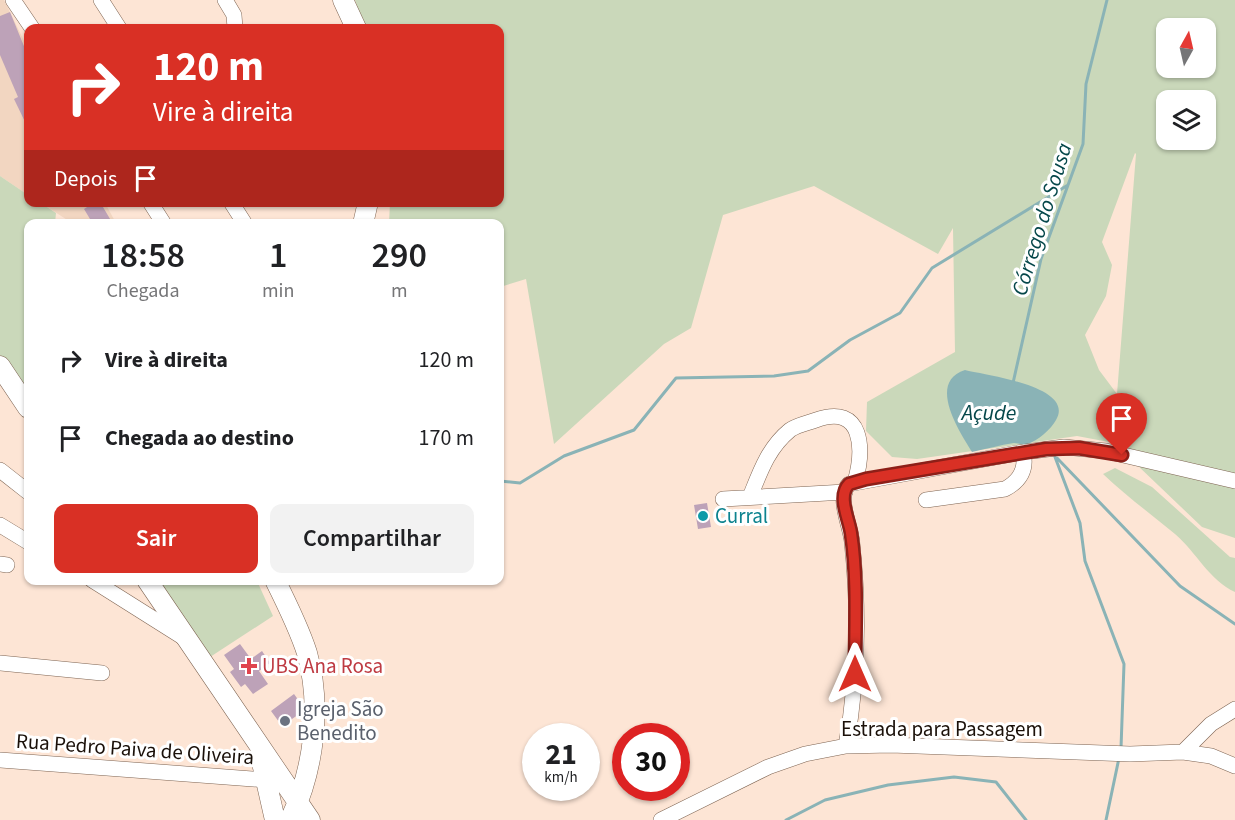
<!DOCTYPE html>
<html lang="pt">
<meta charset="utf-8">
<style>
:root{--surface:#fff;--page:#f2f2f2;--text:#202124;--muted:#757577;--accent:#d93025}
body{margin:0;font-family:"Source Sans 3",sans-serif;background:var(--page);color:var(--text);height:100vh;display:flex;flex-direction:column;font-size:22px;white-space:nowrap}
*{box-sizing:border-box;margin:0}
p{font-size:20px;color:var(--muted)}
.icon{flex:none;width:33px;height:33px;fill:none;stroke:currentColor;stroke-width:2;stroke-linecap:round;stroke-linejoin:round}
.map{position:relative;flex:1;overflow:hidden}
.details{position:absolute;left:24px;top:219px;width:480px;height:366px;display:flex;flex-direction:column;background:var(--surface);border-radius:12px;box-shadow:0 2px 4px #0004}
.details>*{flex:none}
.hud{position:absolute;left:24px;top:24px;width:480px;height:183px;border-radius:12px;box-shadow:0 2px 4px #0004;background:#d93025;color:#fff;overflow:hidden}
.needle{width:39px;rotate:8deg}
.controls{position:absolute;left:1156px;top:18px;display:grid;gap:12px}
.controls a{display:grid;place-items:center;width:60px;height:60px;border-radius:12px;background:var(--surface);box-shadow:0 2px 4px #0004;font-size:30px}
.speed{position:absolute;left:522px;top:723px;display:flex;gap:12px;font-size:30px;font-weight:700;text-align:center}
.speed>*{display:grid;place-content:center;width:78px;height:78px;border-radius:50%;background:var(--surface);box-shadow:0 2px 4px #0004;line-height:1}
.speed small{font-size:15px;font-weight:400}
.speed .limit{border:9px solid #d22;background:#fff;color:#111}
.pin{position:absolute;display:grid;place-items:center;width:51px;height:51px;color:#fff;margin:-62px -26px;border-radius:50% 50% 50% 0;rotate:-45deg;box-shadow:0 0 6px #0007}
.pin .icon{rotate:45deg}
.me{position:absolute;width:66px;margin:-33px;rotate:0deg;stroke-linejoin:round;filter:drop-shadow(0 0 4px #0008)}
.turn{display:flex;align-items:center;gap:21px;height:126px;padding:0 30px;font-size:27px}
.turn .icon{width:78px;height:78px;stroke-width:2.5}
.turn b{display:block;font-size:42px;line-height:51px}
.then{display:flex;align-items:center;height:57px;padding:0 30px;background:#0003;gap:12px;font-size:22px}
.eta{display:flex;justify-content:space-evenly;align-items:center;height:102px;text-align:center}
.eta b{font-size:36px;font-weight:600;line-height:42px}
.button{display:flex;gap:12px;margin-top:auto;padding:12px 30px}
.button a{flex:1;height:69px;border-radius:12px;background:var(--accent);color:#fff;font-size:24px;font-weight:600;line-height:69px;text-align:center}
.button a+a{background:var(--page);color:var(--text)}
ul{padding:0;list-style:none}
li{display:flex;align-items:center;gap:18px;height:78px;padding:0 30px}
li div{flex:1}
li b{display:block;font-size:22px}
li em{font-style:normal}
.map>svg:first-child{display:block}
.built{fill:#f2d6c1}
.green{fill:#cad8ba;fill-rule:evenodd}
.water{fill:#8ab3b6}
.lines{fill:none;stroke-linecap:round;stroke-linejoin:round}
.stream{stroke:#8ab3b6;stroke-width:3}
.building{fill:#bda2b8}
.minor-casing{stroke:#7e6452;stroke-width:16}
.major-casing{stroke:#7e6452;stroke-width:21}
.minor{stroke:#fff;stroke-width:15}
.major{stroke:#fff;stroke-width:20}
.route-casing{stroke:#8d1f18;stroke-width:15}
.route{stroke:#d93025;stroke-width:10}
.culture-dot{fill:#0f9aa8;stroke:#fff;stroke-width:2}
.health-dot{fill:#e0444e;stroke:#fff;stroke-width:2}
.worship-dot{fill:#6b7280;stroke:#fff;stroke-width:2}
.labels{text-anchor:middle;stroke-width:6;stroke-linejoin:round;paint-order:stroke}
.culture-label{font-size:21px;fill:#0d838f;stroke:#fff;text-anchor:start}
.health-label{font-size:21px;fill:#be3a42;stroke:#fff;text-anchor:start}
.worship-label{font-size:21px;fill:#5b616d;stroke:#fff;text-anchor:start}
.street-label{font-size:21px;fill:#1a1009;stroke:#fff}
.water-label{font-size:22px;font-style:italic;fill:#05474a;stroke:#fff}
</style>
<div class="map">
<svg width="1235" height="820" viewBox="0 0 1235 820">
<rect width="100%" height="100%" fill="#fde5d5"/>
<path class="built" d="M0,0H4L28,49V195L0,176Z
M41,203H105L116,223H72Z"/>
<path class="green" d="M355,0H1235V538L1202,527L1114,443L1077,436L917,459L892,457L866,431L867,402L955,352L953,228L938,254L814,186L723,215L691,328L664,344L554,444L526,279L500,287V224L389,223L390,203L500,202V28H364ZM1167,28H1206V68H1167ZM1167,100H1206V140H1167ZM1135,153L1136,154L1117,394L1099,370L1085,335L1106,296L1112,265L1102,242Z
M0,176L28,195V202L41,203L56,213L55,223L28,224V397L0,355Z
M1115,468L1152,487L1230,557L1235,558V592C1210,581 1196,552 1175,534C1151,514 1126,496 1103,474Z
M154,581H257L273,616L207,659Z"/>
<path class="water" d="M965,370C984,375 1076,386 1056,420C1051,429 1038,441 1027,444C1023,445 1018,443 1014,443C1000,445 986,449 972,452C959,431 927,382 965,370Z"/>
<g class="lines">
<path class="stream" d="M1013,383L1041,259L1083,144L1086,84L1107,0
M1055,457L1080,523L1085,561L1124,664L1121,748
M1057,458L1180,586L1235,624
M500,481L520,483L564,456L634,430L676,378L774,376L808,371L850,340L900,313L932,268L1068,185
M786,820L825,800L888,785L954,777L996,782L1026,820
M1106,820L1119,758"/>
</g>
<path class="building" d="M10,12L28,56V128L14,99L18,97L0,55V16Z
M95,202H100L113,224H93L84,209Z
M707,503L711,527L698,529L694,505Z
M240,644L251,659L262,651L270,663L259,671L268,684L253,694L245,684L241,687L230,672L234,669L224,655Z
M294,694L302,705V712L282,726L271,711Z"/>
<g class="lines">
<g class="minor-casing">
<path id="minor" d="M13,0L32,28
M101,0L119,28
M225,0L234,15L235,28
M150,202L164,224
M231,202L245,224
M0,470L28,492
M750,497C760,472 768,448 790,430C797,425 808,423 816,420C864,403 864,450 855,482
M723,499L845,492
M926,500L1005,489C1020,481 1027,469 1023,452
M0,525L28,542
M0,564L7,565
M92,580L184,638
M0,663L102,673
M846,746C858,680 859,609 852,542C851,527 836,497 849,484L1017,453L1064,447L1106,451L1235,481
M1183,752L1211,724L1235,709
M0,760L267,780
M661,820L768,767L805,754L846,746L891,745L1130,754L1183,752L1211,756L1235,766"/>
</g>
<g class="major-casing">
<path id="major" d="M343,0L356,28
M363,224L368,202
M0,366L28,408
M147,580L310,820
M275,580C287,604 299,628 307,653C322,706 314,770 290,820
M260,754L275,820"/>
</g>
<use href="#minor" class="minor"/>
<use href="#major" class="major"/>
</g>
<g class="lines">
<g class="route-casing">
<path id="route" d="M855,674C855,628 858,579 851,533C849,519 837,496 849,484L866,479L1046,449L1079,448L1122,455"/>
</g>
<use href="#route" class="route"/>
</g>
<circle class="culture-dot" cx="703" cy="516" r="6"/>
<path class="health-dot" d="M246 657h6v6h6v6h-6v6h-6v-6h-6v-6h6z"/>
<circle class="worship-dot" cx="285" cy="721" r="6"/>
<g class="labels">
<g class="culture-label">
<text x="715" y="523">Curral</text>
</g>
<g class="health-label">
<text x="262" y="673">UBS Ana Rosa</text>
</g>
<g class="worship-label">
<text x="297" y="716">Igreja São<tspan x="297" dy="24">Benedito</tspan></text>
</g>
<g class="street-label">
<text x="942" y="736">Estrada para Passagem</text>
<text transform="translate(135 749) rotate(4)" y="7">Rua Pedro Paiva de Oliveira</text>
</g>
<g class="water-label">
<text transform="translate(1041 219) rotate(-73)" y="8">Córrego do Sousa</text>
<text x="989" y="420">Açude</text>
</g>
</g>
</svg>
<div class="controls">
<a><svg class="needle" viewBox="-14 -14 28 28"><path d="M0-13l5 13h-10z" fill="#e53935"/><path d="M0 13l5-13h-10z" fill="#757577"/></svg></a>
<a><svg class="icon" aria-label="layers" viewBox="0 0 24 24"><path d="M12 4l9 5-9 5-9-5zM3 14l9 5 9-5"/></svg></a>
</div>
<div class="speed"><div>21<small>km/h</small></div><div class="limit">30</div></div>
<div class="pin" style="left:1122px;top:455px;background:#d93025"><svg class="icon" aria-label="arrive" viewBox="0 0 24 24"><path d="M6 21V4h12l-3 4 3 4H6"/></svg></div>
<svg class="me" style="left:855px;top:674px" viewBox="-20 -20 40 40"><path d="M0-17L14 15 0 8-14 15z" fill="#d93025" stroke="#fff" stroke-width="4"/></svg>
<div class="hud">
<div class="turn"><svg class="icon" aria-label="right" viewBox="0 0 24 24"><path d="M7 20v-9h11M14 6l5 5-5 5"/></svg><div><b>120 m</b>Vire à direita</div></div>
<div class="then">Depois<svg class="icon" aria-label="arrive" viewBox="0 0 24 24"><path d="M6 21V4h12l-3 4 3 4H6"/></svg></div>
</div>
<section class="details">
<div class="eta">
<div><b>18:58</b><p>Chegada</p></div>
<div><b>1</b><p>min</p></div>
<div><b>290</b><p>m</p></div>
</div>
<ul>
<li><svg class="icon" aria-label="right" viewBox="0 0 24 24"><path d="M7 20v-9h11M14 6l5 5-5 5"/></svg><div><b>Vire à direita</b></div><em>120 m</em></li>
<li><svg class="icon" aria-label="arrive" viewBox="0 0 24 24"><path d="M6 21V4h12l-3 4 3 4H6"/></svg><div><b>Chegada ao destino</b></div><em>170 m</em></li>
</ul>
<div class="button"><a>Sair</a><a>Compartilhar</a></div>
</section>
</div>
